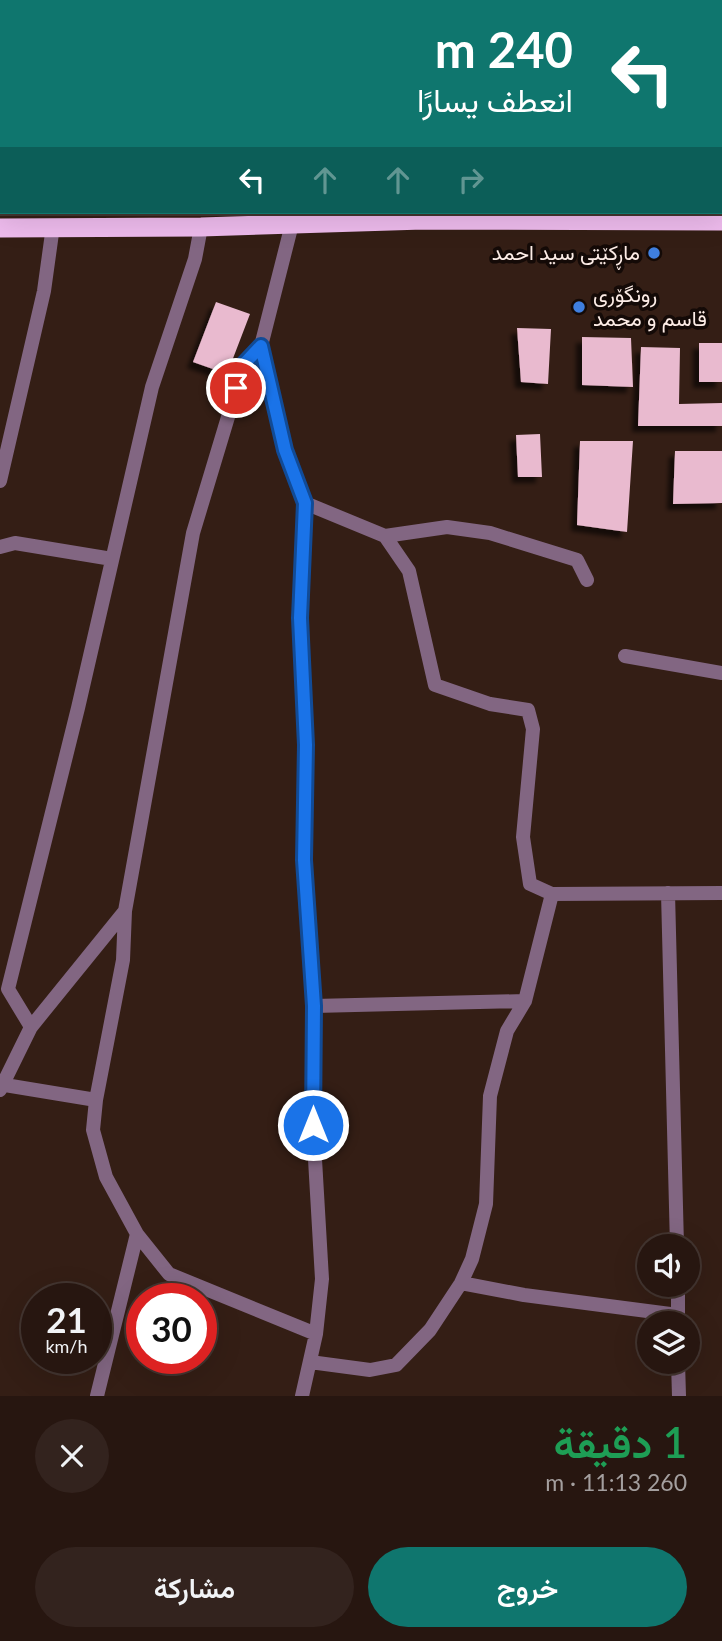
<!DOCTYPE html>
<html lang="ar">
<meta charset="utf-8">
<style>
:root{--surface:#271610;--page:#33231e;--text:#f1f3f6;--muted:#a49f9f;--line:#433530;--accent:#0f766e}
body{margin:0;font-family:Lato,Vazirmatn,sans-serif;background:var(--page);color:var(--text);direction:rtl;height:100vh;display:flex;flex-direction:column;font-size:26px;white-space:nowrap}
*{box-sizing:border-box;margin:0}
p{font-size:23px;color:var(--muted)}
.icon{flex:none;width:38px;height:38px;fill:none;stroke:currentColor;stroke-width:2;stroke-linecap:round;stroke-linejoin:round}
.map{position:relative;height:1396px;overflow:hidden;direction:ltr}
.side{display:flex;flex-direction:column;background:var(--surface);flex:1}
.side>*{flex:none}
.guide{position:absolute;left:0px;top:0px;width:723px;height:214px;box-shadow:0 7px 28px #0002,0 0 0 2px var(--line);direction:rtl;background:#0f766e;color:#fff;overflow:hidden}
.tools{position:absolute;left:637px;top:1234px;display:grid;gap:14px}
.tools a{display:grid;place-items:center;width:63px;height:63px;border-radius:50%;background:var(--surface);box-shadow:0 7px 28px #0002,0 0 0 2px var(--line);font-size:35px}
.speed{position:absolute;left:21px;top:1283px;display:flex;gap:14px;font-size:35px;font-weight:700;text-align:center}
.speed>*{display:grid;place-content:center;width:91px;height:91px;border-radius:50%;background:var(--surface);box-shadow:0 7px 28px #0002,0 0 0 2px var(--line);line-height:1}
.speed small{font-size:18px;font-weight:400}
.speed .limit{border:10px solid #d22;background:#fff;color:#111}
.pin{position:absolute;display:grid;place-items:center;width:60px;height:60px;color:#fff;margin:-30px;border:4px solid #fff;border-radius:50%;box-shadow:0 2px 7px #0007}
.me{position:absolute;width:77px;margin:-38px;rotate:0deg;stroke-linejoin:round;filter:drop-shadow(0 0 5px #0008)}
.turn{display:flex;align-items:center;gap:24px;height:147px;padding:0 35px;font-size:32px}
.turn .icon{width:91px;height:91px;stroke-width:2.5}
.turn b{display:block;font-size:49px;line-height:60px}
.lanes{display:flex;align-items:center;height:66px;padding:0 35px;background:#0003;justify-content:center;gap:35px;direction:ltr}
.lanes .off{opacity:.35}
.round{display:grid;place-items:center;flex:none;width:74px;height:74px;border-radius:37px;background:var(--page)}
.head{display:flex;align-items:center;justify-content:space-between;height:119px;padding:0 35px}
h1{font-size:42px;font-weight:600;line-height:52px;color:#1e9e55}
.primary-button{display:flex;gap:14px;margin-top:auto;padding:14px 35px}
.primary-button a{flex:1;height:80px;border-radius:42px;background:var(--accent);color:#fff;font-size:28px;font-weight:600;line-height:80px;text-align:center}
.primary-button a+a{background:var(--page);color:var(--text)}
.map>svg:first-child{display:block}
.green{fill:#434b2a}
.building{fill:#e9bacf;filter:url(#shadow)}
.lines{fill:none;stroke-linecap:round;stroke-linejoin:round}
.service{stroke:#826682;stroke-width:10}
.minor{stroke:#826682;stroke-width:14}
.trunk{stroke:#eebbed;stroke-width:19}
.route-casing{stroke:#114b97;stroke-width:18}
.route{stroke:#1a73e8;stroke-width:12}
.shop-dot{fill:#3f7fe0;stroke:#140a07;stroke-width:2.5}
.labels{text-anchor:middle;stroke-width:7;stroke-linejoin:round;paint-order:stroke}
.poi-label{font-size:21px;fill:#fdede7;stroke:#140a07;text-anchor:end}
</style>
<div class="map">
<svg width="722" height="1396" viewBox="0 0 722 1396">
<defs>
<filter id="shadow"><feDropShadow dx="-6" dy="6" stdDeviation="2" flood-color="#0009"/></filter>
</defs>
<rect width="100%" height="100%" fill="#341e15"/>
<path class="green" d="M0,0H722V65L721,2H2L0,59Z"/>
<path class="building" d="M216,302L250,314L227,374L193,362Z
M517,328L551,329L548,384L521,382Z
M582,337L631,338L633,387L582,385Z
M699,343H722V382H699Z
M641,347L680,348L679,404L722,403V426H638Z
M540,434L542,477H518L516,435Z
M580,441H633L627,532L577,525Z
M675,451H722V503L673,504Z"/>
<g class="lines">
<path class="service" d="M26,0V2"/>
<path class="minor" d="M261,346L285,450L305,503L300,618L306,745L305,860L314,1006L313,1125L322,1279L316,1334L302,1396
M0,481L44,291L53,226
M305,503L385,536L447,527L490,533L577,560L587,580
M0,547L15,543L112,559
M625,656L722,673
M668,893L677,1246
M552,894L722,893
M125,911L123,960L96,1100L93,1130L106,1177L137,1234L169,1274L316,1334
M314,1006L525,1001
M31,1027L8,989L78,708L152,387L195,259L201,227
M5,1085L96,1100
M0,1090L31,1027L125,911L193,533L244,364L261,346L292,224
M461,1283L524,1295L678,1315
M678,1284V1322
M310,1362L370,1370L396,1365L430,1330L461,1283L472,1259L486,1204L490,1096L507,1031L525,1001L552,894L530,884L523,837L533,729L528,710L490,704L435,685L409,571L385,536
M678,1362L679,1396
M97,1396L137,1234"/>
<path class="trunk" d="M721,145H722
M0,148L2,149
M0,197H2
M0,228L201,227L423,220L722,221"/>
</g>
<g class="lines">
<g class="route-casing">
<path id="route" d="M236,388L244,364L261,346L285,450L305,503L300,618L306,745L304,860L314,1006L313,1125"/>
</g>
<use href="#route" class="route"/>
</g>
<g class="shop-dot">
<circle cx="654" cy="253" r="7"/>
<circle cx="579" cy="307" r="7"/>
</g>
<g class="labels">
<g class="poi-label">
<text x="640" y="260">ماڕکێتی سید احمد</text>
<text x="593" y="302" text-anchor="start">رونگۆری<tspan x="593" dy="24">قاسم و محمد</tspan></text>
</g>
</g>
</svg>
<div class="tools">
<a><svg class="icon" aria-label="sound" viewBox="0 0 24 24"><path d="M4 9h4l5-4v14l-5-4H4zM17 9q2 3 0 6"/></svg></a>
<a><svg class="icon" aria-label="layers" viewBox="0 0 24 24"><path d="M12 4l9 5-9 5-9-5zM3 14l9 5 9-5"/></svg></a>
</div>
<div class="speed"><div>21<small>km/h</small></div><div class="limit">30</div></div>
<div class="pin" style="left:236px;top:388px;background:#d93025"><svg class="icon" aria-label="arrive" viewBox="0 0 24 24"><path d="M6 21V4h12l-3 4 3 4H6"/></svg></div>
<svg class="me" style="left:313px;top:1125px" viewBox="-20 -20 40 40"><circle r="17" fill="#1a73e8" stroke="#fff" stroke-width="3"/><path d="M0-11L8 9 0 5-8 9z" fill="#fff"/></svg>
<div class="guide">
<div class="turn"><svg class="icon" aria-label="left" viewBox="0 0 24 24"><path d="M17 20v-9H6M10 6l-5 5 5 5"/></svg><div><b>240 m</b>انعطف يسارًا</div></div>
<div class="lanes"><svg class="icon" aria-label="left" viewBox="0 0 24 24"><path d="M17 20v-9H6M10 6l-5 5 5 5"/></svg><svg class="icon off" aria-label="ahead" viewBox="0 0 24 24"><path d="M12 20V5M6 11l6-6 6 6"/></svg><svg class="icon off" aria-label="ahead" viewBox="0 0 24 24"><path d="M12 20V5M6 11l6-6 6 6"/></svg><svg class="icon off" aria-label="right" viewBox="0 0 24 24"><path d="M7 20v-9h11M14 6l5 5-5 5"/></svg></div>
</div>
</div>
<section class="side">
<div class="head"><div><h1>1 دقيقة</h1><p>260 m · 11:13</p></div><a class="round"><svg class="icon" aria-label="close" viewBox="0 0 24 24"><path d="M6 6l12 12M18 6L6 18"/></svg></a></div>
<div class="primary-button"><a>خروج</a><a>مشاركة</a></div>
</section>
